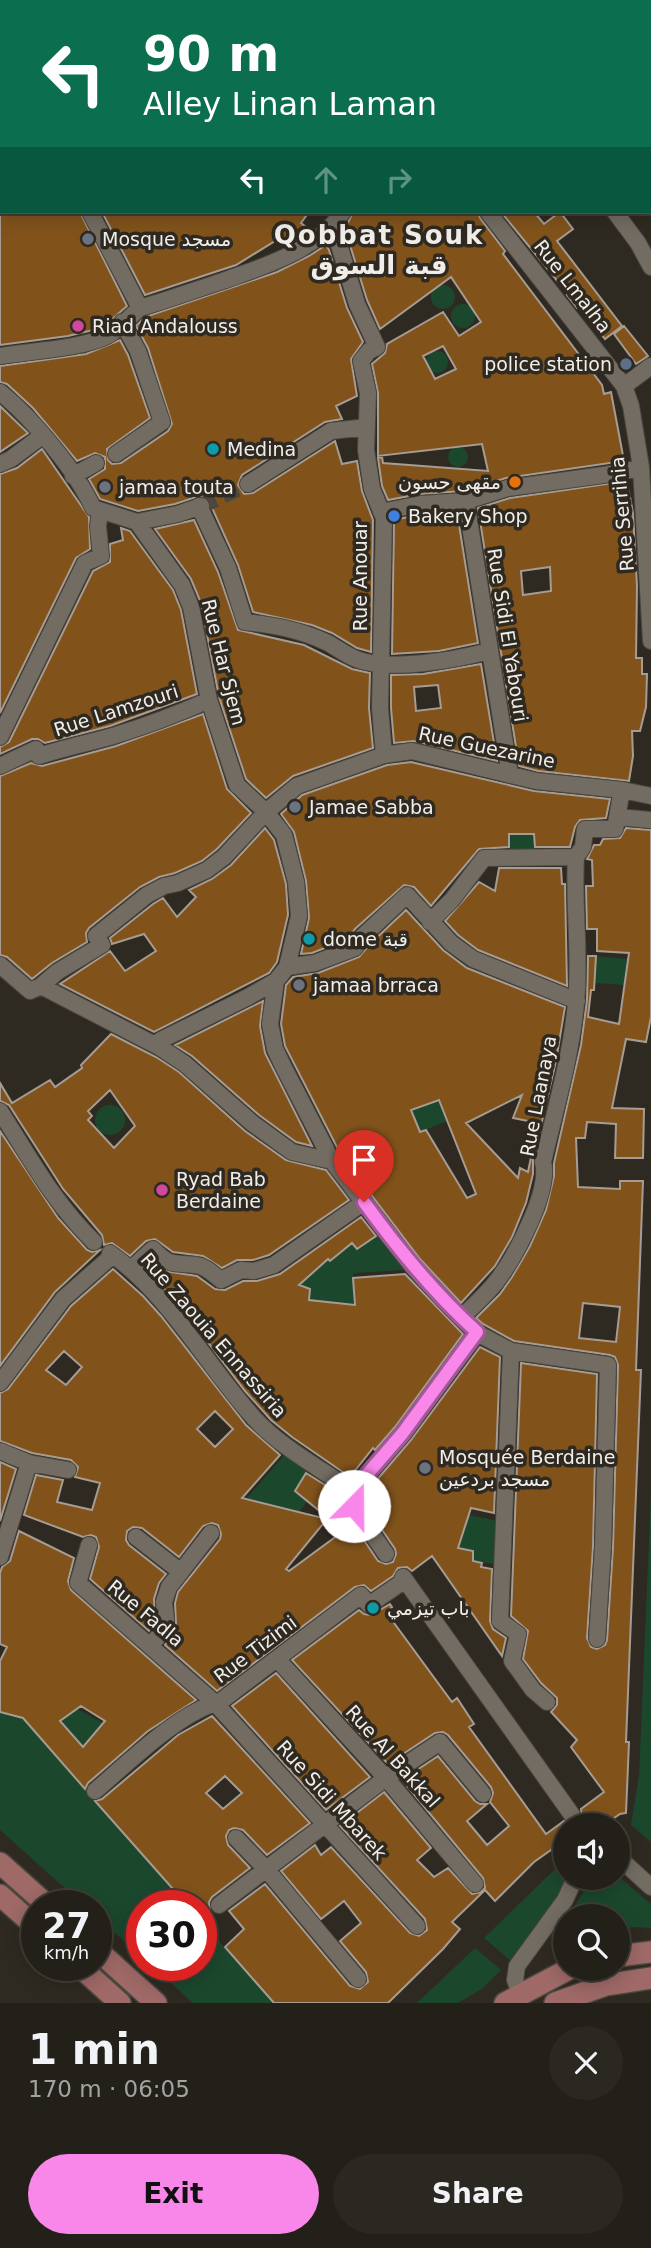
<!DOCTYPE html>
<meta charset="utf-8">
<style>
:root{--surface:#232019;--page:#2b2822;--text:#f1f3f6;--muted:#a3a3a2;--line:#403e38;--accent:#f987e9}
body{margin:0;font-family:"DejaVu Sans","Noto Sans Arabic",sans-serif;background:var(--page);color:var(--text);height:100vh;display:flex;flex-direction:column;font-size:26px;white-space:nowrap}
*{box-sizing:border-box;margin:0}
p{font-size:23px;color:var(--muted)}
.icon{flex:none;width:38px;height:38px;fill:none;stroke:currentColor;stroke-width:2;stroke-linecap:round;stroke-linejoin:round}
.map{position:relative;height:2003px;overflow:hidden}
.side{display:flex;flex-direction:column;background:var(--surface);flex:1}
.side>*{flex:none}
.top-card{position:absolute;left:0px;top:0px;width:651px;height:214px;box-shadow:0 4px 18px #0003,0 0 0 2px var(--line);background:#0b6e4f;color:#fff;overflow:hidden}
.tools{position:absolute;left:553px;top:1813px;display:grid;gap:14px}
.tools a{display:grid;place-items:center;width:77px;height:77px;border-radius:50%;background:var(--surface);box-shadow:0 4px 18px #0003,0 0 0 2px var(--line);font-size:35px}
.speed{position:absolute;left:21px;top:1890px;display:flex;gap:14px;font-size:35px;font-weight:700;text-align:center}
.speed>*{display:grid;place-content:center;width:91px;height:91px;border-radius:50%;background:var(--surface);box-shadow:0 4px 18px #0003,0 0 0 2px var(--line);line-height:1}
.speed small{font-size:18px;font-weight:400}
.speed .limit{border:10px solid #d22;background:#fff;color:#111}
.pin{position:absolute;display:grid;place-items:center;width:60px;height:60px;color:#fff;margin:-72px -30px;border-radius:50% 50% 50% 0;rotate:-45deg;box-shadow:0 0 7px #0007}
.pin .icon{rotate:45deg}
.me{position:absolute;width:77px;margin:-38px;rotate:22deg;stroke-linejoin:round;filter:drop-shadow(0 0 5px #0008)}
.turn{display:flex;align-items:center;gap:24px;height:147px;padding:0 28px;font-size:32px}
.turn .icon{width:91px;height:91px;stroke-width:2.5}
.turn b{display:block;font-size:49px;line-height:60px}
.lanes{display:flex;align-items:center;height:66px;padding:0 28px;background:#0003;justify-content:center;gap:35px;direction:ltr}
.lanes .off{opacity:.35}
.round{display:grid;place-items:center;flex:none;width:74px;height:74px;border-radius:37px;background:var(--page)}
.overview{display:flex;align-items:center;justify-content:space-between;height:119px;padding:0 28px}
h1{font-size:42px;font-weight:700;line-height:52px}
.button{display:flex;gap:14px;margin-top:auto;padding:14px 28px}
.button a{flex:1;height:80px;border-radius:42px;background:var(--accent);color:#111;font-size:28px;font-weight:700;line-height:80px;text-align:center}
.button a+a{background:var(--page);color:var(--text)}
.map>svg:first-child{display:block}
.green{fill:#1b482d}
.building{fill:#81531b;stroke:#a69c93;stroke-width:2;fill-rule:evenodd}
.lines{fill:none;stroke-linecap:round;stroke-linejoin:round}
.minor-tunnel{stroke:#4c473f;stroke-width:16;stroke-dasharray:16 8;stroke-linecap:butt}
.minor-casing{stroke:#4b473f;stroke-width:18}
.major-casing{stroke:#4b473f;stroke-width:24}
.minor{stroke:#736c62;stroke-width:16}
.major{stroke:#9e6967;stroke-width:21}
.route-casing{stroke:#a25897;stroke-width:18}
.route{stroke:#f987e9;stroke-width:12}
.worship-dot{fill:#6b7280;stroke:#2f2a21;stroke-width:2.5}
.hotel-dot{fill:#d1479c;stroke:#2f2a21;stroke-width:2.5}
.service-dot{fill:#5c6f8a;stroke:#2f2a21;stroke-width:2.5}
.culture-dot{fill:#0f9aa8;stroke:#2f2a21;stroke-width:2.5}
.food-dot{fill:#e8710a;stroke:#2f2a21;stroke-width:2.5}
.shop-dot{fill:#3f7fe0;stroke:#2f2a21;stroke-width:2.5}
.labels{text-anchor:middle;stroke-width:7;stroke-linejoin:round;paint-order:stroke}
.poi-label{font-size:19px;fill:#f1ede8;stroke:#2f2a21;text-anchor:start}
.street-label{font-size:19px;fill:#f1ede8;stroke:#2f2a21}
.district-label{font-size:26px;font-weight:bold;letter-spacing:2px;fill:#f1ede8;stroke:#2f2a21}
</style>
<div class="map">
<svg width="651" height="2003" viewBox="0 0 651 2003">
<rect width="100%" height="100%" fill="#2f2a21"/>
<path class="green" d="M431 297a12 12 0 1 1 24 0a12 12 0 1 1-24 0Z
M451 316a12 12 0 1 1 24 0a12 12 0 1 1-24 0Z
M426 362a11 11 0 1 1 22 0a11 11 0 1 1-22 0Z
M448 457a10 10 0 1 1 20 0a10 10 0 1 1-20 0Z
M509,834H534L535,855H509Z
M596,956L628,959L624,985L595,983Z
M439,1100L447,1121L420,1132L414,1117L400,1115Z
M95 1120a15 15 0 1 1 30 0a15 15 0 1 1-30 0Z
M380,1234L404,1270L353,1273V1304L309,1300L299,1285L328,1259L331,1261L352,1243L357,1249Z
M287,1452L310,1467L295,1491L307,1501L299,1512L246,1499Z
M651,1493V1842L631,1825L639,1776Z
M469,1515L498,1521L496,1564L473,1561V1551L446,1546L440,1568L431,1556Z
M77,1709L103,1723L99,1728L98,1736L85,1749L60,1721Z
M0,1712L23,1718L188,1906H142V1957L96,1916V1906H85L0,1830Z
M557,1867L565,1872V1878H568L563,1889L510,1960L484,1938Z
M618,1876L651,1904V1928L634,1927L618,1930V1916H568L583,1893L589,1878H618Z
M201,1921L274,2003H193L151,1965H201Z
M475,1948L501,1970L483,1988L458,2003H417Z"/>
<path class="building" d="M0,212H80L127,306L109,322L93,330L68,336L0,345Z
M102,212H309L301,223L310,230L286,245L280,238L236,265L145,295Z
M353,212H478L480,218L505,251L503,254L602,385L604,394L611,392L624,461L506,478L464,491L420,494L388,500L382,486L378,458L382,457L383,463L488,471L482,444L378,456V393L372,364L385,353L387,344L443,312L459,336L481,322L451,277L380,329L367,300L349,242L341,230L346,227ZM443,346L456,369L435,379L423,356Z
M501,212H534L544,224L560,212L573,229L557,241L622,326L605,339L595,326L598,324L584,304L577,308L567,295L568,294Z
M326,245L329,250L347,308L363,342L351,359L357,396L336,406L342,419L325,422L242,475L238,485L244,494L253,493L335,441L342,464L357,461L362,491L373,520L371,652L357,648L332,633L312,625L253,612L238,565L208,499L199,496L175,504L138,511L100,499L89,479L105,469V457L95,453L77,461L33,408L7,384L0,382V366L86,354L120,340L128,355L150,418L107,449L108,460L112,464L121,463L168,431L172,424L148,348L136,326L145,317L277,272L309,256Z
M624,326L648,356L636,364L614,334Z
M0,406L28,433L0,452Z
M42,449L89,517L90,549L76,558L0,713V474L17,468Z
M627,481L633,513L637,586L636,658H642V674H647L646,707L640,731H632L633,756L629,781L538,771L519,766L478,508L510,498ZM550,567L551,591L523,595L521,571Z
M457,512L478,643L439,651L392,654L394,520L422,514Z
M194,520L218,572L238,630L304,645L352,669L370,673L369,708L373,748L293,776L266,798L246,779L219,697L201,603L191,579L155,529Z
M121,528L130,531L173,590L181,610L197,694L110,726L45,743L38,739H32L0,754V747L9,742L93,571L110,562V544L123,540Z
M481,664L497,761L414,741L394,743L391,708V675L423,674ZM438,685L441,708L416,711L414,687Z
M203,714L227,789L251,813L217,849L202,861L175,873L159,877L140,887L89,928L86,933L87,942L52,963L32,979L7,957L0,955V776L31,763L42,766L116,746Z
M411,762L534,791L610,799L606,818L580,820L575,827L570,847H535L534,834H509V847L479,849L431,906L414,887L404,885L355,929L348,939L312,953L301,954L309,918L306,881L294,832L281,814L302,795L387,765Z
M265,828L274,840L286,884L288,915L277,962L269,973L154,1032L60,984L110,951L125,971L156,951L144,934L112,944L110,938L153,904L163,898L177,917L196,897L189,890L212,879L231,865Z
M626,828L651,830V1017L646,1042L626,1039L612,1108L644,1109L643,1158H615L616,1124L587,1122L585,1138H576L578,1187L620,1189V1181H643L636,1370H641L626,1742H629L626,1813L620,1814L604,1825L597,1816L585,1825H574L582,1819L581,1809L604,1792L571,1747L577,1740L551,1712L557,1705V1698L541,1683L523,1659L528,1631L511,1616L521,1363L597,1374L593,1547L587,1638L591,1647L597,1649L605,1645L607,1640L613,1547L618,1365L615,1357L610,1355L514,1341L483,1324L476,1318L500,1294L512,1277L530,1246L546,1210L554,1176V1163L581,1045L587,1000L588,956H596L594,990H591L588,1017L619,1024L629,953L597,951V929H587L586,886H593L592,860L587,859L594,845H600L603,839L620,838ZM583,1303L620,1307L616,1342L579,1338Z
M499,868H561L562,884H565L567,986L478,950L458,935L445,921L479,882L495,891Z
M406,910L443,950L467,968L565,1007L556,1061L533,1160V1174L526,1203L512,1237L495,1266L461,1303L420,1259L341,1155L285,1046L281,1024L286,985L293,977L318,973L359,957L370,944ZM522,1095L513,1118L538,1123L528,1172L520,1168L518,1178L466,1123ZM439,1100L476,1194L467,1198L426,1130L420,1132L411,1110Z
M263,1001L260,1026L265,1053L312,1146L296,1142L259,1115L192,1056L175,1045Z
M111,1034L156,1057L179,1072L245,1131L286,1160L326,1170L349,1200L269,1255L253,1260H237L222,1268L203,1256L173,1252L155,1239L146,1241L130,1256L112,1243L104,1245L102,1235L63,1189L9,1105L0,1101V1083L12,1103L50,1080L55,1087L82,1068L81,1065ZM110,1090L135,1126L114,1148L88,1120L92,1116L88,1111Z
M0,1131L58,1218L87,1250L92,1252L100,1250L55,1292L0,1366Z
M361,1217L376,1236L357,1249L352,1243L330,1261L328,1259L299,1285L310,1289L309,1300L355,1305L353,1278L405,1274L463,1334L395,1427L375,1450L373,1448L350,1477L292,1437L271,1420L245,1391L178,1303L146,1270L153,1263L165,1271L197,1276L215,1289L225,1290L243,1281H257L280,1274Z
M113,1269L143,1296L161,1316L246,1425L280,1455L242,1498L327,1519L286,1569L289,1571L353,1524L378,1561L386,1564L393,1562L396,1554L395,1549L370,1512L385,1500L379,1493L383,1490L375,1482L411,1440L480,1347L500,1357L494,1513L471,1508L458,1548L473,1551V1561L482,1563L481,1567L492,1569L490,1621L493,1629L506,1638L502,1656L432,1556L412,1571L407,1567L398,1568L393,1576L371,1591L364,1585L355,1587L217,1691L165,1645L176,1624L175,1603L178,1592L220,1539L221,1534L218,1525L212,1523L203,1526L179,1557L142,1528L133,1527L127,1531L126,1540L129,1545L166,1574L159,1583L154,1599L155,1619L149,1631L90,1579L99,1547L96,1537L91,1535L83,1537L24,1515L36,1475L63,1480L57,1502L92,1510L100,1483L75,1477L78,1467L71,1460L32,1453L0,1441V1393L8,1389L71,1306ZM64,1351L82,1367L66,1385L46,1370ZM215,1411L233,1429L215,1447L197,1429Z
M0,1462L16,1469L0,1521Z
M306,1473L344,1497L343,1501L328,1518L295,1491Z
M19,1531L74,1558L68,1581L71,1590L196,1700L148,1731L88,1783L85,1789L23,1718L0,1712V1661L7,1647L0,1644V1573L2,1567L10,1561ZM81,1706L105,1721L83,1747L60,1721Z
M390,1604L392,1607L386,1612L452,1702L457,1698L474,1724L469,1727L546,1834L564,1821L571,1825H565V1852L557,1858L551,1850L534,1862L495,1901L485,1890L452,1922L460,1929L443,1949L388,2003H274L225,1947L244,1929L229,1911L265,1884L350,1986L360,1989L368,1982L366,1972L340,1941L361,1923L344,1901L321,1919L281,1871L315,1845L321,1855L331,1847L410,1933L419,1936L427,1930L425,1919L340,1826L384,1792L431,1848L417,1860L434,1877L448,1868L472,1894L481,1892L485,1888L483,1878L402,1780L438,1756L475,1801L480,1804H487L467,1821L487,1845L509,1826L490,1802L493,1793L491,1787L448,1735L443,1732L435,1733L388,1764L292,1660L359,1610L364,1614L371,1615Z
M276,1673L370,1777L326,1810L232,1706Z
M212,1716L310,1823L267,1855L243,1830L234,1828L229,1830L226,1836L228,1845L250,1868L212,1897L209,1902L210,1909L201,1919V1906H188L95,1801L102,1799L178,1735ZM225,1776L242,1793L223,1809L206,1793Z"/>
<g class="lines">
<path class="minor-tunnel" d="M0,6L2,8
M201,506L248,484"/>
<g class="minor-casing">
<path id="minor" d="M362,0L364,2
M141,2L142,0
M449,2L451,0
M512,2L514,0
M634,2L637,0
M649,156L651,158
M0,160L2,159
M90,212L140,308
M488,212L624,386L631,406L641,467L651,641
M615,212L638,243L651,267
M328,230L339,245L357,304L377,347L369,351L361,361L368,393L366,450L372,489L384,518L380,708L384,755
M0,356C30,351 81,349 107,336C119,330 129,317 140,308C168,300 195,290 223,281C267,265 314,252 343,212
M624,386L651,366
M0,392C32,418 76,470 93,508L137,522L178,514L201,506
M116,454L162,422L138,351L122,322
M0,464L11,459L43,435
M73,476L96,463
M248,484L331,431L367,427
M466,501L510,775
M199,506L228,568L245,622C275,625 301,630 328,643C337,648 346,655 356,659C389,672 455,660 489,651
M381,512L421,504L466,501L508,488L618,473L641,467
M137,522L182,585L191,607L209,700L237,785L266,812L284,835L296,882L299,916L287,967L276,981L248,997L161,1040L156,1045
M0,737L85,563L101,556L98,526L100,511
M0,766L36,749L39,756C64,748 88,743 113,736C146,726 178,714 209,700
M618,817L651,820
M576,857L583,847L585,829H615L622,790
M430,922L452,900L484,858L576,857
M0,965L30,991L41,986L161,1048L185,1064L252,1123L292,1152L332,1161
M287,967L315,963L355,948L362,937L407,895L451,943L473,959L577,1001
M276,981L270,1024L275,1049L283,1066L332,1161L412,1266L450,1307L477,1333L511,1351L608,1365L603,1547L597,1639
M41,986L57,972L102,945L96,936L147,895L164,886L178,883L207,870L224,857L266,812L297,786L384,755L412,751L536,781L622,790L651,796
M0,1111C30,1158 53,1202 94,1242
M110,1253C170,1295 206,1365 254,1418C277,1444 316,1466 345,1486L355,1490
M131,1269L153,1249C171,1268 173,1262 196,1265C206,1266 213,1274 221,1280L241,1270L254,1271L274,1265L364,1202
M461,1318C473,1306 486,1295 496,1282C514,1259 551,1191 543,1162C555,1110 571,1057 576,1003C581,954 573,906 576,857
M511,1351L500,1621L518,1634L512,1661L533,1690L547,1702
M0,1383L63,1299L113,1255
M0,1451L29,1463L68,1470
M361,1518L353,1502L357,1486L403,1434L477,1333
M363,1521L386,1554
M136,1537L181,1572
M89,1545L78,1583L215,1703L417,1926
M0,1557L29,1463
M403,1577L572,1815
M151,1646L162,1631L166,1620L164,1602L169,1587L211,1533
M277,1659L386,1778L475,1884
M95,1791C130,1761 178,1713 221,1701L361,1595L369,1605L405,1580
M236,1838L267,1870L358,1979
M618,1857L651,1887
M219,1905L386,1778L440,1742L483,1794
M520,1993L515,1980L517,1966L565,1900L575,1878"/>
</g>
<g class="major-casing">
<path id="major" d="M0,1863L48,1906
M0,1895L37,1928
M96,1949L156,2003
M618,1956L651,1952
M78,1965L120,2003
M505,2003L569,1969
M555,2003L606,1985L651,1978"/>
</g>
<use href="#minor" class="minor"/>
<use href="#major" class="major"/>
</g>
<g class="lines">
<g class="route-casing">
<path id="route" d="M354,1506V1494L357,1486L402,1434L477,1332C434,1293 398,1249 364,1202"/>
</g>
<use href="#route" class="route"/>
</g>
<g class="worship-dot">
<circle cx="88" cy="239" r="7"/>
<circle cx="105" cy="487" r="7"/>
<circle cx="295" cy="807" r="7"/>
<circle cx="299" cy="985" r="7"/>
<circle cx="425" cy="1468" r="7"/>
</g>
<g class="hotel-dot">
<circle cx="78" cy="326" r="7"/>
<circle cx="162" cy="1190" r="7"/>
</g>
<circle class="service-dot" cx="626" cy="364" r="7"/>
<g class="culture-dot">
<circle cx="213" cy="449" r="7"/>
<circle cx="309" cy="939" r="7"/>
<circle cx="373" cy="1608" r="7"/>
</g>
<circle class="food-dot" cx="515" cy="482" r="7"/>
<circle class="shop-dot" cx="394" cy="516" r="7"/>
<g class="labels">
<g class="poi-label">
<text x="102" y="246">Mosque مسجد</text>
<text x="92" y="333">Riad Andalouss</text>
<text x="612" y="371" text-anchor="end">police station</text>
<text x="227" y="456">Medina</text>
<text x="501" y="489" text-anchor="end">مقهى حسون</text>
<text x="119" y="494">jamaa touta</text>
<text x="408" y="523">Bakery Shop</text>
<text x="309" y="814">Jamae Sabba</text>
<text x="323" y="946">dome قبة</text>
<text x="313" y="992">jamaa brraca</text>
<text x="176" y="1186">Ryad Bab<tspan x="176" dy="22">Berdaine</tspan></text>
<text x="439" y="1464">Mosquée Berdaine<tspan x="439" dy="22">مسجد بردعين</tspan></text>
<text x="387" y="1615">باب تيزمي</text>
</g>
<g class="street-label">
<text transform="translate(573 286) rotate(52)" y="7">Rue Lmalha</text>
<text transform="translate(622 514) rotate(-95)" y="7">Rue Serrihia</text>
<text transform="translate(360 576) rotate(-90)" y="7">Rue Anouar</text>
<text transform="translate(508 635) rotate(81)" y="7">Rue Sidi El Yabouri</text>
<text transform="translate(224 662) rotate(76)" y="7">Rue Har Sjem</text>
<text transform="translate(116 710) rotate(-18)" y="7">Rue Lamzouri</text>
<text transform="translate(487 747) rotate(12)" y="7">Rue Guezarine</text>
<text transform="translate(538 1096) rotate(-79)" y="7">Rue Laanaya</text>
<text transform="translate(214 1335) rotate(49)" y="7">Rue Zaouia Ennassiria</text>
<text transform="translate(146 1613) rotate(40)" y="7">Rue Fadla</text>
<text transform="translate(255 1649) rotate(-37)" y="7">Rue Tizimi</text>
<text transform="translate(393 1756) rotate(48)" y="7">Rue Al Bakkal</text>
<text transform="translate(332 1800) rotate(48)" y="7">Rue Sidi Mbarek</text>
</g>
<g class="district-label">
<text x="379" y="244">Qobbat Souk<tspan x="379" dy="30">قبة السوق</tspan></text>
</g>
</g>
</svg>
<div class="tools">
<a><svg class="icon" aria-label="sound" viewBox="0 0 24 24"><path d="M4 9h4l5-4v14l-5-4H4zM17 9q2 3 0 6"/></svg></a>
<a><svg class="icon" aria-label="search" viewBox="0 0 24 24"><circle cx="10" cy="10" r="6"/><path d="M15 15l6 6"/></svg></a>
</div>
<div class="speed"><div>27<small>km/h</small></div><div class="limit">30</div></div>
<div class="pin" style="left:364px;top:1202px;background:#d93025"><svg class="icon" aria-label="arrive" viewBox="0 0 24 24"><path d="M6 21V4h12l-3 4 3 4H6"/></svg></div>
<svg class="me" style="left:354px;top:1506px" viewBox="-20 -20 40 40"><circle r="19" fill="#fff"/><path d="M0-13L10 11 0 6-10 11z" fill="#f987e9"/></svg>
<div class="top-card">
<div class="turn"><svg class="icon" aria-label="left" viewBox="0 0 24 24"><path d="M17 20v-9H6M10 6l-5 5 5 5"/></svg><div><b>90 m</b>Alley Linan Laman</div></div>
<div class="lanes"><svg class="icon" aria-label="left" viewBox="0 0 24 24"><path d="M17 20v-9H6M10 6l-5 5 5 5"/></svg><svg class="icon off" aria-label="ahead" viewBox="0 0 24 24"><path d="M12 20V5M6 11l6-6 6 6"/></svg><svg class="icon off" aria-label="right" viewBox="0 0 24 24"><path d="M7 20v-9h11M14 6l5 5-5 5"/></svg></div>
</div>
</div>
<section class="side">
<div class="overview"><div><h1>1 min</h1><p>170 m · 06:05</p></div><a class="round"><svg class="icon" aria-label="close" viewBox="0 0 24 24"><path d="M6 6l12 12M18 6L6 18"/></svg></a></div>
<div class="button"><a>Exit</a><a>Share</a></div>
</section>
